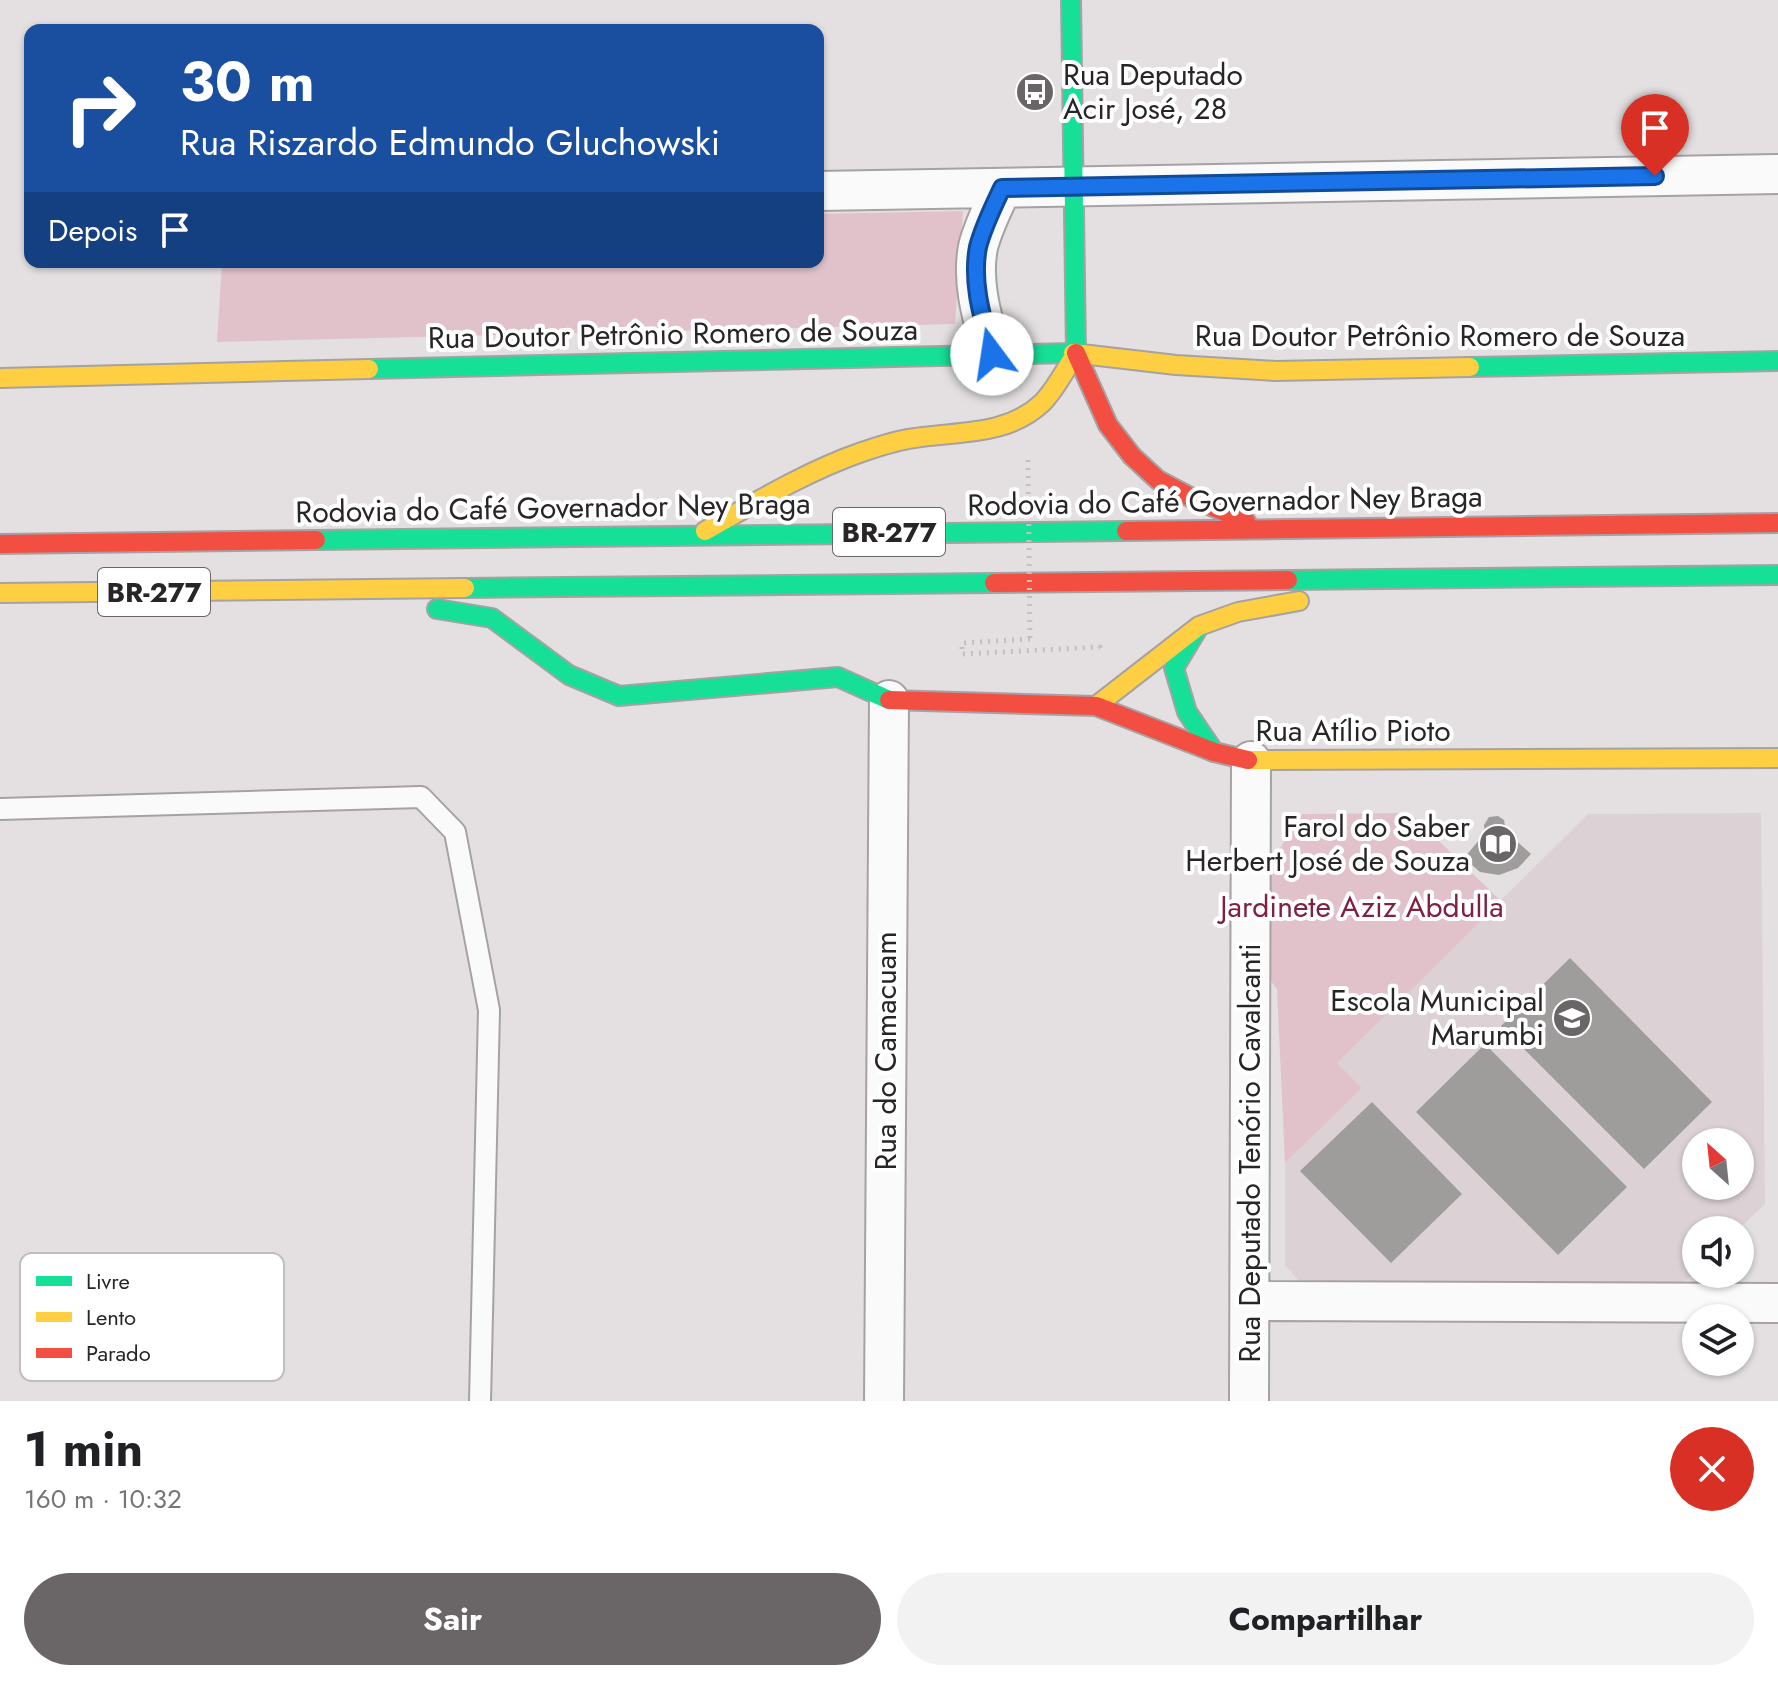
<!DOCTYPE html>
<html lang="pt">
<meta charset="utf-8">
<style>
:root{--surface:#fff;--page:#f2f2f2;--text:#202124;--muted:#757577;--accent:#6a6667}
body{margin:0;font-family:Jost,sans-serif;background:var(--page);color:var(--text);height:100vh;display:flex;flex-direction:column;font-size:30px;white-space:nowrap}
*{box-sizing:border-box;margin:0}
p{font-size:26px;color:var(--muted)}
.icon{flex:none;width:44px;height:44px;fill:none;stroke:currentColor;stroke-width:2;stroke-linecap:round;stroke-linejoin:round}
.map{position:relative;height:1401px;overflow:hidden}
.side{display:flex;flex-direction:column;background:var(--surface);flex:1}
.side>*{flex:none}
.top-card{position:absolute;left:24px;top:24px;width:800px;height:244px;border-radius:16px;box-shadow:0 2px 6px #0004;background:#1a4fa0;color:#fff;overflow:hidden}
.needle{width:52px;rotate:333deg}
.controls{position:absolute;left:1682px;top:1128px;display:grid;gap:16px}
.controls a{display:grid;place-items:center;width:72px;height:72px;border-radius:50%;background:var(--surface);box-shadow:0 2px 6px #0004;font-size:40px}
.pin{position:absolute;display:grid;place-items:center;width:68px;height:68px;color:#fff;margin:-82px -34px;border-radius:50% 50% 50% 0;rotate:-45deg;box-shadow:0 0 8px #0007}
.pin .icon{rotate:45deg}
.me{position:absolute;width:88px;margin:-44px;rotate:346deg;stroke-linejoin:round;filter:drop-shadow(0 0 6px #0008)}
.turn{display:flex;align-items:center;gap:28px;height:168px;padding:0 24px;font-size:36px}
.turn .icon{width:104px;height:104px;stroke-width:2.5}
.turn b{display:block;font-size:56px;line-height:68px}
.then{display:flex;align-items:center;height:76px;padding:0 24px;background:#0003;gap:16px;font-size:30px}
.round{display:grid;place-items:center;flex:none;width:84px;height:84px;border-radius:42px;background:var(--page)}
.head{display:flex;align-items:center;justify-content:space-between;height:136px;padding:0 24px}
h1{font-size:48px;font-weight:700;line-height:60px}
.primary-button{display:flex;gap:16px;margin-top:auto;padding:16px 24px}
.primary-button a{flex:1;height:92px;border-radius:48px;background:var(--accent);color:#fff;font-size:32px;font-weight:700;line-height:92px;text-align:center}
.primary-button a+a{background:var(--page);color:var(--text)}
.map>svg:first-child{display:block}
.built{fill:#dcd2d5;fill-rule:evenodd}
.green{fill:#e1c2ca}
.building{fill:#9f9c9c}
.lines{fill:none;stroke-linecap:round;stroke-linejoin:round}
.lane-casing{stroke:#a6a2a3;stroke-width:24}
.street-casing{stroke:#a6a2a3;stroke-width:42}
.fast-casing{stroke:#a6a2a3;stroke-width:22}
.slow-casing{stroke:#a6a2a3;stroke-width:22}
.jam-casing{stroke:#a6a2a3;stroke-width:22}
.path{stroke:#c1c1c1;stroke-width:5;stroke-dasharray:2 6;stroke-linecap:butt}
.lane{stroke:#fbfafa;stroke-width:20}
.street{stroke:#fbfafa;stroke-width:38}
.fast{stroke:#16e098;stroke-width:18}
.slow{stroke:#ffcf43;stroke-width:18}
.jam{stroke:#f24e42;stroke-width:18}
.path-bridge{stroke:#c1c1c1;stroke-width:5;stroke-dasharray:2 6;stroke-linecap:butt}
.route-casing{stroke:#114b97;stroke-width:20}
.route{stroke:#1a73e8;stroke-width:14}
.labels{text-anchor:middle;stroke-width:8;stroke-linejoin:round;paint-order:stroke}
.shield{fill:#fff;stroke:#686667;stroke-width:2}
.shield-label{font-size:28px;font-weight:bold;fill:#282526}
.poi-label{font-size:30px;fill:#282526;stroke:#fff;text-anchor:end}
.street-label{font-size:30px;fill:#282526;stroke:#fff}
.park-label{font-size:30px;fill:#7f2144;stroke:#fff}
.key{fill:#fff;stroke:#bebebe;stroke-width:2}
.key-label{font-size:22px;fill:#282526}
</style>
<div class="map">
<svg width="1778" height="1401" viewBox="0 0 1778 1401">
<rect width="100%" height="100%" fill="#e4e0e1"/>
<path class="built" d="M1761,813L1765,1204L1738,1230H1696V1271L1682,1284L1302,1285L1285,1265V1163L1362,1088L1336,1063L1588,814ZM1696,1142H1740V1186H1696Z"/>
<path class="green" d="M963,211L955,324L217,342L222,262H818V214Z
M1410,813L1501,901L1337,1063L1362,1088L1285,1163L1277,989L1269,979V865L1302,814Z"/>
<path class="building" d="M1498,816L1504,820L1506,832L1531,854L1518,868L1499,875L1480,872L1464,858L1485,833L1484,825L1489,817Z
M1570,958L1712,1102L1644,1169L1501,1026Z
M1485,1044L1627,1187L1558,1255L1416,1112Z
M1372,1102L1462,1194L1391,1263L1300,1171Z"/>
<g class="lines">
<g class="lane-casing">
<path id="lane" d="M0,809L421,797L455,832L489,1010L480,1401"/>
</g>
<g class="street-casing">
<path id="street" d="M818,191L1778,174
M992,354C983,320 971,283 978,247C983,227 993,207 1002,188
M1250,1301L1778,1303
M884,1401L889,700
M1249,1401L1251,761"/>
</g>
<g class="fast-casing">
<path id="fast" d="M1071,0L1076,353
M1470,367L1778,361
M369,369L1073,353
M316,540L1126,531
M1288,580L1778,575
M465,588L994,583
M437,609L492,618L569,675L619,696L838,677L889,700
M1198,628L1174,668L1187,712L1214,752"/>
</g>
<g class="slow-casing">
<path id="slow" d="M1073,353L1176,365L1276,371L1470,367
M0,378L369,369
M705,531C756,502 807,471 862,452C880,446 897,440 915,438C959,431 1007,436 1042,403C1056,389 1065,370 1076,353
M0,593L465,588
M1096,706L1199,626L1238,612L1299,601
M1248,760L1778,758"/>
</g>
<g class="jam-casing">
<path id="jam" d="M1076,353L1108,425L1132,456L1158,480L1192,498L1246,521
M1126,531L1778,523
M0,544L316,540
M994,583L1288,580
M889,700L1096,706L1214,752L1248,760"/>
</g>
<path class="path" d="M1030,639L962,643V654L1100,647V653"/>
<use href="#lane" class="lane"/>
<use href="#street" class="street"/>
<use href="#fast" class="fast"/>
<use href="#slow" class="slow"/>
<use href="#jam" class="jam"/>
<path class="path-bridge" d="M1028,460L1030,639"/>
</g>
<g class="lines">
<g class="route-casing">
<path id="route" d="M992,354C983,320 971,283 978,247C983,227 993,207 1002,188L1655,176"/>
</g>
<use href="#route" class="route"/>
</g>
<defs>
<g id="bus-disc" transform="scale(2)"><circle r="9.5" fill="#6a6667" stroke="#fff"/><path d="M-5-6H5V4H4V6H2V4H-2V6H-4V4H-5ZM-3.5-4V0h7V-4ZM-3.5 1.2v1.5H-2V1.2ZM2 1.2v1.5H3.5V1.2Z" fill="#fff"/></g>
<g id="library-disc" transform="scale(2)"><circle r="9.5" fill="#6a6667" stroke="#fff"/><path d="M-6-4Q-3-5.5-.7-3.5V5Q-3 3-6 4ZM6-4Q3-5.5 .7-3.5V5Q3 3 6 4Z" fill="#fff"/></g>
<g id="school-disc" transform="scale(2)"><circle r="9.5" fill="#6a6667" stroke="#fff"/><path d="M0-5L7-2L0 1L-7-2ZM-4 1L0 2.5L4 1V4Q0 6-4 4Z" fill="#fff"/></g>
</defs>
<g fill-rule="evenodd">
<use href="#bus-disc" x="1035" y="92"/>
<use href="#library-disc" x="1498" y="844"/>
<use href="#school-disc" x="1572" y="1018"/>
</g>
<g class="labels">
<g class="shield">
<rect x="833" y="508" width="112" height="48" rx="6"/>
<rect x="98" y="568" width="112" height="48" rx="6"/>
</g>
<g class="shield-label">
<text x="889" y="542">BR-277</text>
<text x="154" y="602">BR-277</text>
</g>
<g class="poi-label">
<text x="1063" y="85" text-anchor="start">Rua Deputado<tspan x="1063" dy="34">Acir José, 28</tspan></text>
<text x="1470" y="837">Farol do Saber<tspan x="1470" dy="34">Herbert José de Souza</tspan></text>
<text x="1544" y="1011">Escola Municipal<tspan x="1544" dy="34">Marumbi</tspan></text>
</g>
<g class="street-label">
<text transform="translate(673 334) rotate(-1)" y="10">Rua Doutor Petrônio Romero de Souza</text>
<text x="1440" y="346">Rua Doutor Petrônio Romero de Souza</text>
<text transform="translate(1225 501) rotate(-1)" y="10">Rodovia do Café Governador Ney Braga</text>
<text transform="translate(553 508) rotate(-1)" y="10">Rodovia do Café Governador Ney Braga</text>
<text x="1353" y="741">Rua Atílio Pioto</text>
<text transform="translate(886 1051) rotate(-90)" y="10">Rua do Camacuam</text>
<text transform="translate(1250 1153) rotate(-90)" y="10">Rua Deputado Tenório Cavalcanti</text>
</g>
<g class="park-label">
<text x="1362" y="917">Jardinete Aziz Abdulla</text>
</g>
</g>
<rect x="20" y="1253" width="264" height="128" rx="12" class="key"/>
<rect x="36" y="1276" width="36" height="10" fill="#16e098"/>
<rect x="36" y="1312" width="36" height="10" fill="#ffcf43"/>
<rect x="36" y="1348" width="36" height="10" fill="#f24e42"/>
<g class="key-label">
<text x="86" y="1289">Livre</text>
<text x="86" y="1325">Lento</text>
<text x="86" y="1361">Parado</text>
</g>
</svg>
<div class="controls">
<a><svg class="needle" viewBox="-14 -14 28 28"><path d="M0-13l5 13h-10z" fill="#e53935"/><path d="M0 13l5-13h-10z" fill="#757577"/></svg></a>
<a><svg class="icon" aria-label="sound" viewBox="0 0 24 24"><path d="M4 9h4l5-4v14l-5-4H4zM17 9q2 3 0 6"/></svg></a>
<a><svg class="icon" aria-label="layers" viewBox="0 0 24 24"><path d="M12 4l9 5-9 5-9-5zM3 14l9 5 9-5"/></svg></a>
</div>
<div class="pin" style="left:1655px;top:176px;background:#d93025"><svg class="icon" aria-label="arrive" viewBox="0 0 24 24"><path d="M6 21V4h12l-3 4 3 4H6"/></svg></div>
<svg class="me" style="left:992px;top:354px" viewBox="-20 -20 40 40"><circle r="19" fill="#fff"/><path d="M0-13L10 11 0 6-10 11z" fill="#1a73e8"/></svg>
<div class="top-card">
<div class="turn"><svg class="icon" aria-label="right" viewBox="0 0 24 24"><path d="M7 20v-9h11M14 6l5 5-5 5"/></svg><div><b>30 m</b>Rua Riszardo Edmundo Gluchowski</div></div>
<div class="then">Depois<svg class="icon" aria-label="arrive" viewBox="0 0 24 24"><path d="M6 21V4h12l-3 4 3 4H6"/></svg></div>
</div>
</div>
<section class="side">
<div class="head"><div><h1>1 min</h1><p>160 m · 10:32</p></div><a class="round" style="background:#d93025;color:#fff"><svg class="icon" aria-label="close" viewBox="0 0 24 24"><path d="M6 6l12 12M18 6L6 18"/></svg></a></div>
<div class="primary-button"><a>Sair</a><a>Compartilhar</a></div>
</section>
